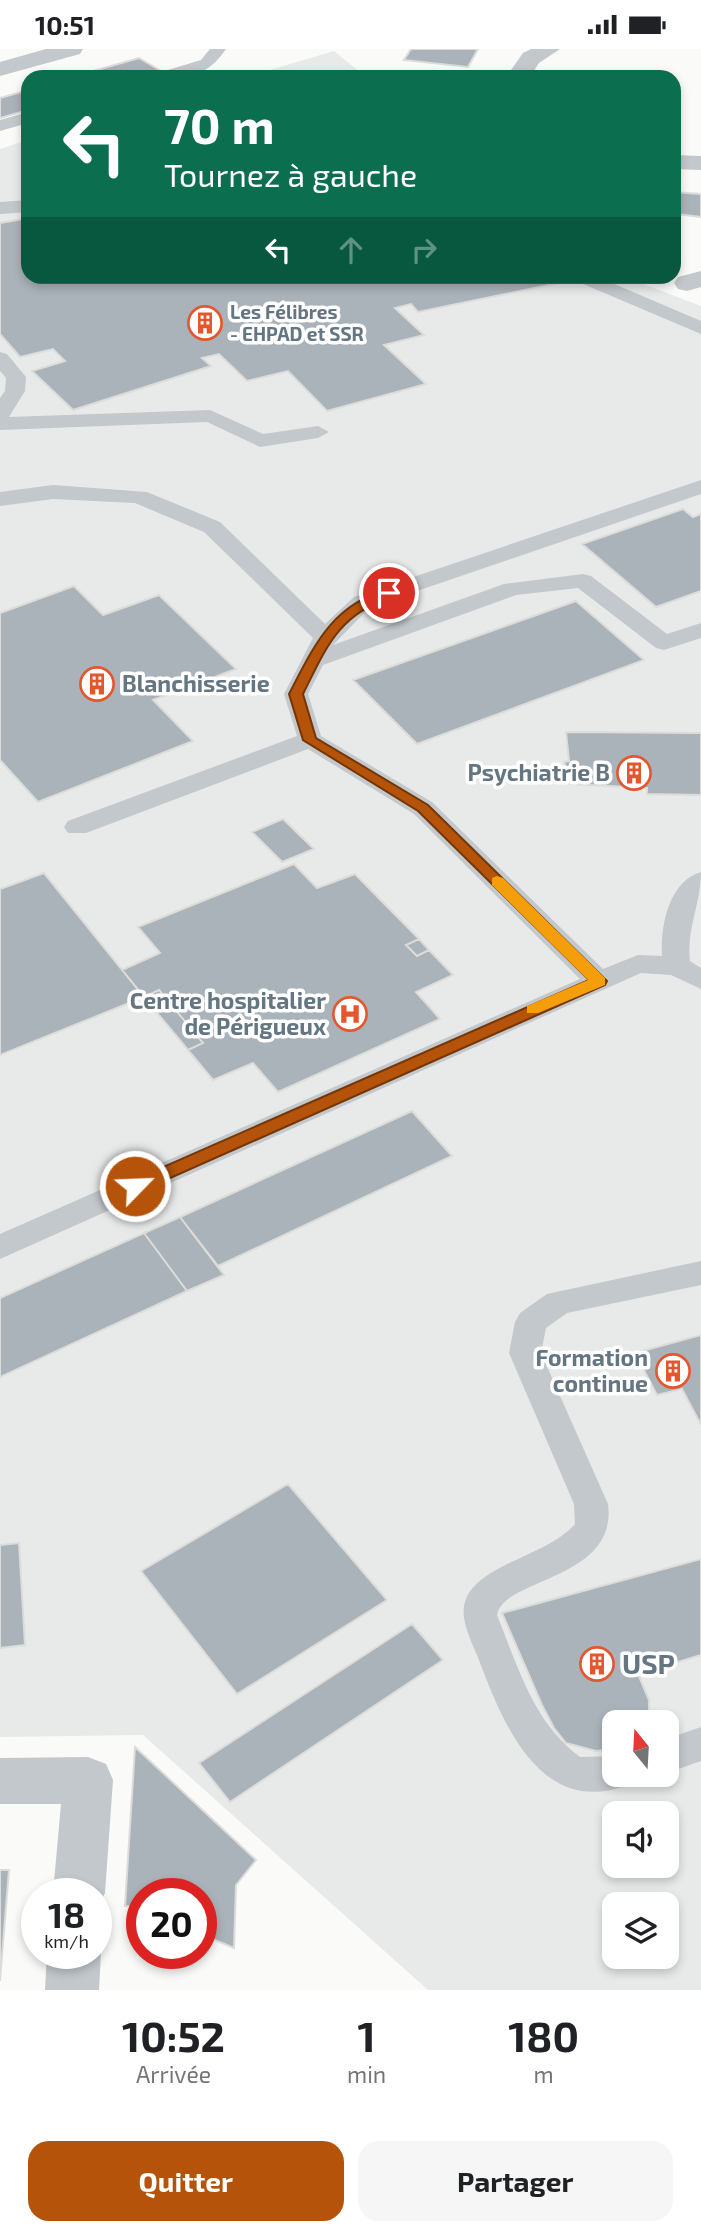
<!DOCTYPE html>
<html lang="fr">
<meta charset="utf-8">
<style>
:root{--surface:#fff;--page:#f6f6f6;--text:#202124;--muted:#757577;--accent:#b45309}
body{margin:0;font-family:"Exo 2",sans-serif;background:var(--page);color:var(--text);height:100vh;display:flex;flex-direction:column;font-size:26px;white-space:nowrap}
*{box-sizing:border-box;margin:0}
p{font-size:23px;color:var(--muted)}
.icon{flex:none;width:38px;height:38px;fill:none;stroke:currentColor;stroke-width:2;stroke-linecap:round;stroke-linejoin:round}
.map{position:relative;height:1941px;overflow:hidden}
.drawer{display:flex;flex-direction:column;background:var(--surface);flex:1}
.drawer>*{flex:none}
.hud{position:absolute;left:21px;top:21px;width:660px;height:214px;border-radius:21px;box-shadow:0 4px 10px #0003;background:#0b6e4f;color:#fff;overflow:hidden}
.needle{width:46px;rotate:342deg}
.tools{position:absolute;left:602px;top:1661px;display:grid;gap:14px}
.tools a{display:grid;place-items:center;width:77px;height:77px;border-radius:14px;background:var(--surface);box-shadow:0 4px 10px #0003;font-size:35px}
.speed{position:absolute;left:21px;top:1829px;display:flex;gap:14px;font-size:35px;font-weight:700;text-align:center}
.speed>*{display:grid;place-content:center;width:91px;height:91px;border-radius:50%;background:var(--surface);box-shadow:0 4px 10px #0003;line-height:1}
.speed small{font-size:18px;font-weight:400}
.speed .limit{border:10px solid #d22;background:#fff;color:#111}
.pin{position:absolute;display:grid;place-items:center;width:60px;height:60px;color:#fff;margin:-30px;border:4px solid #fff;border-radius:50%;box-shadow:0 2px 7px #0007}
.me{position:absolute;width:77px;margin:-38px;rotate:66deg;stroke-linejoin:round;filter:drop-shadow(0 0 5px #0008)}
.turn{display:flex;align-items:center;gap:24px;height:147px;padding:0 28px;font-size:32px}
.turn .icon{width:91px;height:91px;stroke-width:2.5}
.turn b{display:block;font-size:49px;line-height:60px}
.lanes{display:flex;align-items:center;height:66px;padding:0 28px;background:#0003;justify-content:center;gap:35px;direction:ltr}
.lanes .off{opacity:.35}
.eta{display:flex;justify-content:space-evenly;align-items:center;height:119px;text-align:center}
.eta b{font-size:42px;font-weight:700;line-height:49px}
.primary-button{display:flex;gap:14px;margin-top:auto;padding:14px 28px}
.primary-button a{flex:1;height:80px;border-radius:21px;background:var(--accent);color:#fff;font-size:28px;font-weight:700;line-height:80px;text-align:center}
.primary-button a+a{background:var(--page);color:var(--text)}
.status{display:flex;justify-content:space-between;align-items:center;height:49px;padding:0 35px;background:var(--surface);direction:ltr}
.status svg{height:19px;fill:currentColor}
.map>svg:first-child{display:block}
.built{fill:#e8e9e9;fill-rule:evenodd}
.building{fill:#aab3b9;stroke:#dcdcda;stroke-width:2}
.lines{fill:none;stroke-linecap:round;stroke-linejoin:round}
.lane{fill:#c3c8cc;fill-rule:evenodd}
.street{fill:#c3c8cc;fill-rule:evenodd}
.route{fill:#b45309;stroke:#753606;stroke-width:2}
.slow{fill:#f59e0b}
.labels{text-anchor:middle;stroke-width:7;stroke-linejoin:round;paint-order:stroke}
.far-poi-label{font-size:19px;font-weight:bold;fill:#657683;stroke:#fff;text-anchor:start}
.poi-label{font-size:23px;font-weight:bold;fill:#657683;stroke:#fff;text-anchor:end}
.near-poi-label{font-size:28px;font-weight:bold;fill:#657683;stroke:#fff;text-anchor:start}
</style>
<div class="status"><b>10:51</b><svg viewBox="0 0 49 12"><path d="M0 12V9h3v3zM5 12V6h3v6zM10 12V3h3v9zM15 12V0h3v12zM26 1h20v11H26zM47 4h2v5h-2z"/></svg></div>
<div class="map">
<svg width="701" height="1941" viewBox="0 0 701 1941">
<rect width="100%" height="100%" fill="#fafaf8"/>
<path class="built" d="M334,2L366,28H246Z
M28,91V228H625L701,257V1941H428L143,1686L0,1688V100ZM614,1673H667V1726H614ZM614,1764H667V1816H614ZM614,1855H667V1908H614Z"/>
<path class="building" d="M411,0H478L468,18L404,11Z
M139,9L161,22L141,28H72Z
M28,41V61L0,69V49Z
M674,143L701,145V168L677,165Z
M28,169V228H546L554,235L418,263L411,255L395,259L424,286L384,296L426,335L327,362L288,322L247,332L219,305L202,309L211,317L73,361L32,322L65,312L53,300L20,308L0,285V174Z
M683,460L693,468L701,465V542L656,558L582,495Z
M74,537L103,566L159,546L236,620L153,651L193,692L38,753L0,711V564Z
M576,552L644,611L417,695L353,631Z
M566,683L701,684V746L647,745V739L570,735L564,713L569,712Z
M283,770L314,800L282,813L252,783Z
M294,815L317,839L355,825L419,890L406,896L417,907L429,901L453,926L416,943L440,970L278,1043L253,1014L213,1031L188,1001L203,994L159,941L144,948L122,921L160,904L138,878Z
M44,824L144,948L0,1006V840Z
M419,890L429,901L417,907L406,896Z
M159,941L203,994L188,1001L144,948Z
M412,1062L452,1107L218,1217L180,1168Z
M180,1168L224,1226L187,1242L144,1184Z
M144,1184L187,1242L0,1328V1249Z
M701,1286V1376L682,1340L657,1346L635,1304Z
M288,1435L387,1551L237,1645L141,1522Z
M19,1494L25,1596L0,1599V1496Z
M701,1510V1606L638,1625L649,1651V1666L646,1673H614V1700L596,1702L566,1694L554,1679L542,1656L502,1564Z
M412,1575L443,1611L230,1753L199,1714Z
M135,1698L256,1811L236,1836L234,1899L201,1885V1844H142V1885L131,1884L132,1857H125Z
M0,1821H9L0,1932Z"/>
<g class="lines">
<path class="lane" d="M210,0H226C206,29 189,28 156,28L158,24L201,11Z
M28,63V74L0,82V71Z
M28,151V163L0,165V153Z
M573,228H598L701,272V285L576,232Z
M0,303L7,305L26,328L25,342L9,368L210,361L263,385L318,377L329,383L318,389L260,398L207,373L0,381V349L5,342L6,329L0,322Z
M701,431V445L370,558L333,596L504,535L583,525L591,527L667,585L701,574V589L664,601L656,599L578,539L516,546L323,616L308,645L321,687L432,753L603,920L638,906L662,907C660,878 669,832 701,823C701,855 686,880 690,912L701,919V940L671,926L641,924L0,1210V1185L580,930L414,765L308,700L86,784H68L64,778L68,772L297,687L284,645L313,589L204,483L135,454L53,450L0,457V443L53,436L147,443L220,473L325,575L354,548Z
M701,1212V1236L567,1264L546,1279L541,1304L608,1455C618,1531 503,1529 497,1566C518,1618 533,1673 580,1708L614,1707V1726H632L627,1736C541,1769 503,1675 479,1611C472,1593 458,1569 466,1550C480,1515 549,1506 575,1475L574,1455L509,1304L515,1273L520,1264L547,1245Z
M701,1678V1712L667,1724V1690Z"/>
<path class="street" d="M46,0H83L80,5L0,27V13Z
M531,0H560L539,14L530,28H506L523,4Z
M674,106L701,107V121L674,120Z
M701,222V238L687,242L678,240L674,234L678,228Z
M88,1708L106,1715L113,1731L105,1844L96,1862V1844H53L61,1755H0V1709Z
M96,1893L101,1904L99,1941H45L47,1904H96Z"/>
</g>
<path class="route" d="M389,540L393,541V547C338,566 327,597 303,645L316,689L428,756L607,932L605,936L141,1142H129L126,1137L129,1133L589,931L418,762L303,691L289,645C314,597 332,555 389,540Z"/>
<path class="slow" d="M497,827L503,829L605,929V936L538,964H527V957L588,931L492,836V829Z"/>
<defs>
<g id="building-ring" transform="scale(1.75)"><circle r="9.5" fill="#fff" stroke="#e4572e" stroke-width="1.5"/><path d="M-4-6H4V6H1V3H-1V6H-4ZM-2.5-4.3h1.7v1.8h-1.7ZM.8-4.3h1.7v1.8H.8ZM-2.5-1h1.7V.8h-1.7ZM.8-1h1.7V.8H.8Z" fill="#e4572e"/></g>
<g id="hospital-ring" transform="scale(1.75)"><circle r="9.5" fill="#fff" stroke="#e4572e" stroke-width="1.5"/><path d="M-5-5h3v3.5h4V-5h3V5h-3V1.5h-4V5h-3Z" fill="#e4572e"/></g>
</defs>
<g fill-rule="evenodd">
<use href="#building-ring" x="205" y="274"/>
<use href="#building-ring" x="97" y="635"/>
<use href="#building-ring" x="634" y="724"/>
<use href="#hospital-ring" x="350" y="965"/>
<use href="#building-ring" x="673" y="1322"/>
<use href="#building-ring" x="597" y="1615"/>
</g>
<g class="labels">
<g class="far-poi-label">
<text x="230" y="270">Les Félibres<tspan x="230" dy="22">- EHPAD et SSR</tspan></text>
</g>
<g class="poi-label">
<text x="122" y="643" text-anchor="start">Blanchisserie</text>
<text x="610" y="732">Psychiatrie B</text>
<text x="326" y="960">Centre hospitalier<tspan x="326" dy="26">de Périgueux</tspan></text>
<text x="648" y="1317">Formation<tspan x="648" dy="26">continue</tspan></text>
</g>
<g class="near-poi-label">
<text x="622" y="1625">USP</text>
</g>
</g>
</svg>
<div class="tools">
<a><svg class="needle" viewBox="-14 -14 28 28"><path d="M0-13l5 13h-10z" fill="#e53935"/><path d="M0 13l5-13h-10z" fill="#757577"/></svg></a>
<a><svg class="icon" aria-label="sound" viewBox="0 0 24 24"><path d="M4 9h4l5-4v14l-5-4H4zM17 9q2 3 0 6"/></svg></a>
<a><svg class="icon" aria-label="layers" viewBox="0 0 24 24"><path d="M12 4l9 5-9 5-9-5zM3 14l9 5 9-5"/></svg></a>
</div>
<div class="speed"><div>18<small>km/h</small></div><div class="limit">20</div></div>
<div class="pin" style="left:389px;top:544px;background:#d93025"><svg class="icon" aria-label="arrive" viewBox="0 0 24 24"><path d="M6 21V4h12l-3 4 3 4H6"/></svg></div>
<svg class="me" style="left:135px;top:1137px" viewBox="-20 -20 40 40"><circle r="17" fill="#b45309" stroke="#fff" stroke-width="3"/><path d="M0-11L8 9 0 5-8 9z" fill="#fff"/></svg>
<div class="hud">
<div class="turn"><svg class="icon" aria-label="left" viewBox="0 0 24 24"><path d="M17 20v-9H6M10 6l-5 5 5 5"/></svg><div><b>70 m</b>Tournez à gauche</div></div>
<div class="lanes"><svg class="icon" aria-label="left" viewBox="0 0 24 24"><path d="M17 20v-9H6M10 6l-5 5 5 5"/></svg><svg class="icon off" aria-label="ahead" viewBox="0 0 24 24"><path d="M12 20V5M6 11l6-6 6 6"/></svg><svg class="icon off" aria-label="right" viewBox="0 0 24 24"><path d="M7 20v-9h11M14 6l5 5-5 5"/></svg></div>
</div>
</div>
<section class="drawer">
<div class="eta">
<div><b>10:52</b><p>Arrivée</p></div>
<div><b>1</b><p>min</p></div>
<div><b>180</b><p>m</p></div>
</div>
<div class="primary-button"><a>Quitter</a><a>Partager</a></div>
</section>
